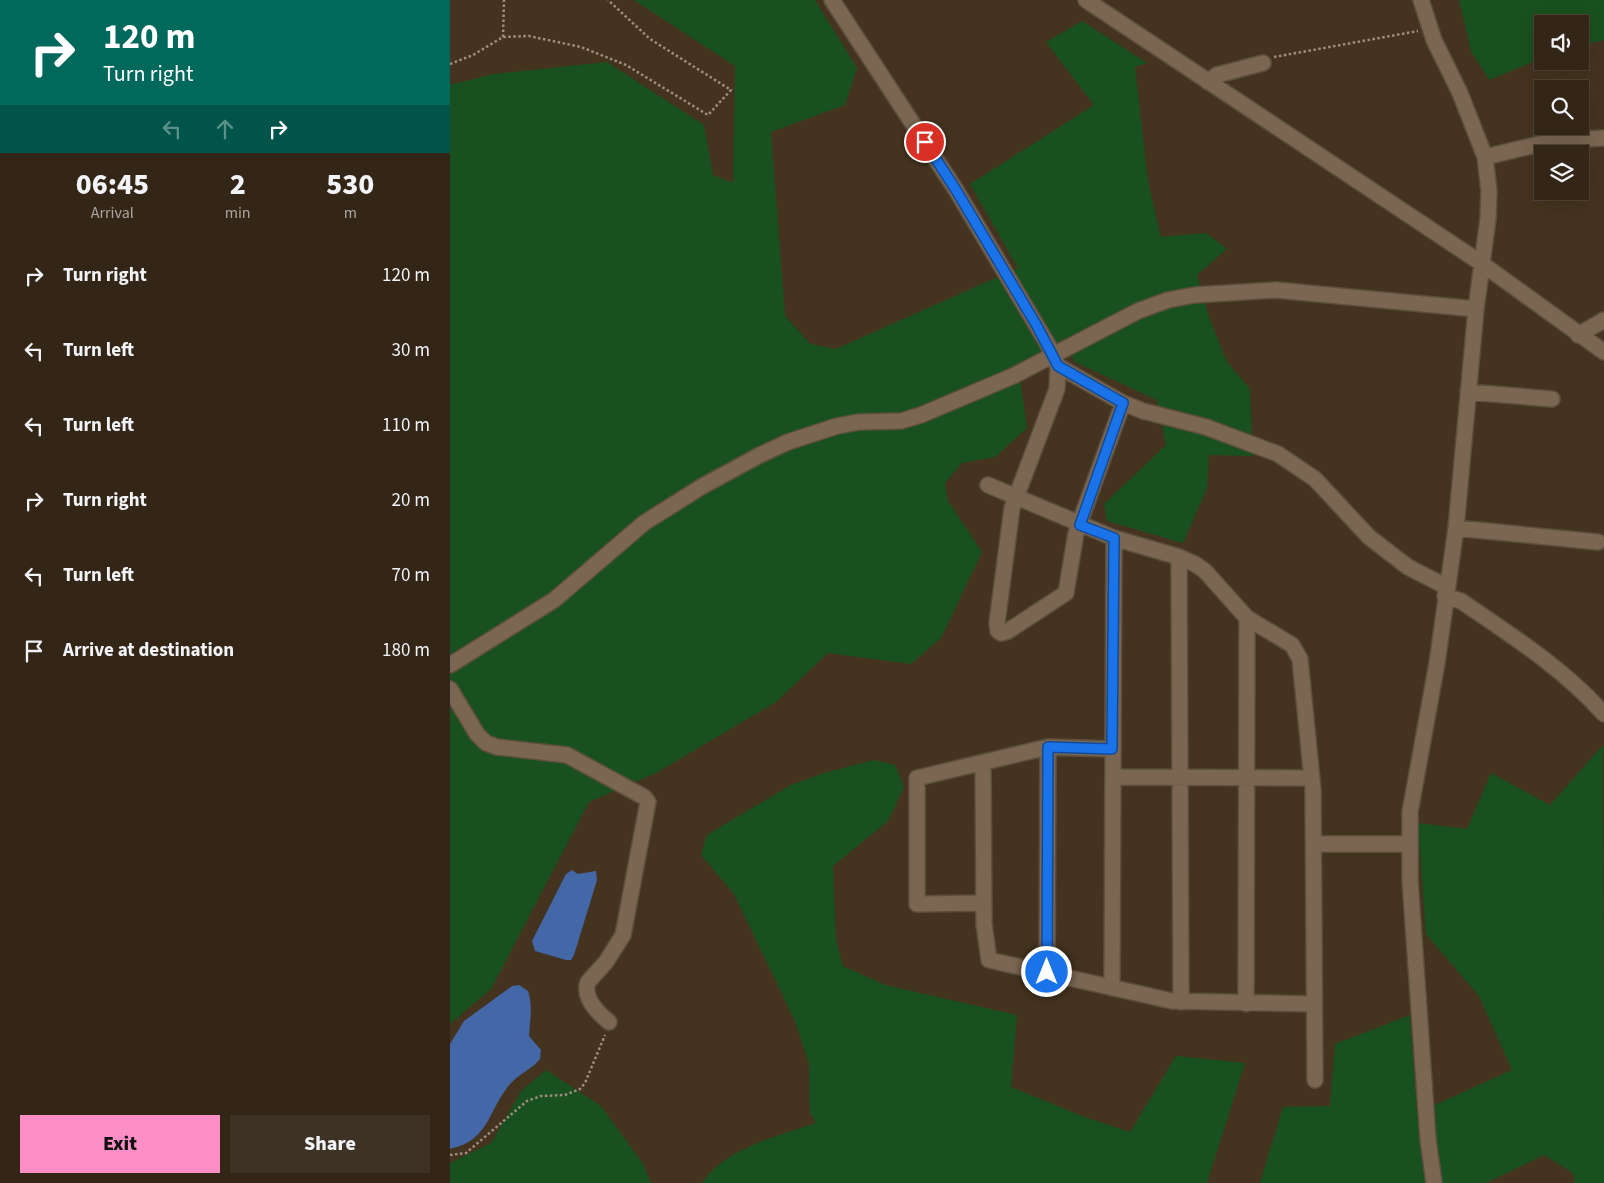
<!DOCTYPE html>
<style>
:root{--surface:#332617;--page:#3e3224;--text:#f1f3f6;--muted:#a9a5a1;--line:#4e4336;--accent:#fb8fc5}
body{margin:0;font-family:"Source Sans 3",sans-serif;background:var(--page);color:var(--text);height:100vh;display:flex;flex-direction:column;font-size:19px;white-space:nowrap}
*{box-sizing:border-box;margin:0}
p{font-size:16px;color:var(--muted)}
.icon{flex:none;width:28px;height:28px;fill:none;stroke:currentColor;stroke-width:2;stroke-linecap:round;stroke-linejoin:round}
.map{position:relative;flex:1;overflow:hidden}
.sheet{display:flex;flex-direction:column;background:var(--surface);width:450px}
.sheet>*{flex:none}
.guide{background:#00695c;color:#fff;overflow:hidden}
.tools{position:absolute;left:1084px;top:15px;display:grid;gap:10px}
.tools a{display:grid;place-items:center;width:55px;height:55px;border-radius:0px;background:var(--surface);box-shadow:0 5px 20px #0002,0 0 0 1px var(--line);font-size:25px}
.pin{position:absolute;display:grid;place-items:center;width:42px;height:42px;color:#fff;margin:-21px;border:2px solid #fff;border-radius:50%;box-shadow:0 1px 5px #0007}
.me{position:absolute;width:55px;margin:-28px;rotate:0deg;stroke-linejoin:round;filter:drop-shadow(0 0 4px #0008)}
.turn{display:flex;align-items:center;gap:18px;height:105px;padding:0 20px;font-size:22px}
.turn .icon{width:65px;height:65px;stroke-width:2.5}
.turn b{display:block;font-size:35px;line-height:42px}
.lanes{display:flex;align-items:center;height:48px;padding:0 20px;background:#0003;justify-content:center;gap:25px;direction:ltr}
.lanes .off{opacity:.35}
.eta{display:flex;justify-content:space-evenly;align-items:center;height:85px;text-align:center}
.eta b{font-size:30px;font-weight:800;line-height:35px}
.action{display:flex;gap:10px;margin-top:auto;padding:10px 20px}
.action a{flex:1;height:58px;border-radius:0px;background:var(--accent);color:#111;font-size:20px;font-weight:800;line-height:58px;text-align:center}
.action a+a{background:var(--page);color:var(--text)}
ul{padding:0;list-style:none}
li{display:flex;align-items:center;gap:15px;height:75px;padding:0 20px}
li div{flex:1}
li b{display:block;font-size:19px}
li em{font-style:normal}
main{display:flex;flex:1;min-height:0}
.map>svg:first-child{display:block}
.green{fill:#19501f}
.water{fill:#4367a7}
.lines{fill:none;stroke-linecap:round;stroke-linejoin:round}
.minor-casing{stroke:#5c4e3d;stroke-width:18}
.path{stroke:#9d8f7f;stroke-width:2.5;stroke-dasharray:2.5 2.5;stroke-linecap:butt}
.minor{stroke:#7a6651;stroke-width:15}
.route-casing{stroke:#114b97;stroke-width:12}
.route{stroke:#1a73e8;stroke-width:9}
</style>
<main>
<section class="sheet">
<div class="guide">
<div class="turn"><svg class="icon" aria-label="right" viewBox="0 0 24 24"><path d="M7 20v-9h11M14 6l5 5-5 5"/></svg><div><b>120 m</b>Turn right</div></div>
<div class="lanes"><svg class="icon off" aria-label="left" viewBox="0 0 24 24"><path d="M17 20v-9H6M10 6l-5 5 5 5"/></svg><svg class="icon off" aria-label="ahead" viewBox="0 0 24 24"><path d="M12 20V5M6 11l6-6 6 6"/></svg><svg class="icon" aria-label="right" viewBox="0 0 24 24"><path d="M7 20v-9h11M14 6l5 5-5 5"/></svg></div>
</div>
<div class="eta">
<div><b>06:45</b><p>Arrival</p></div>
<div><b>2</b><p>min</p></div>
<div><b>530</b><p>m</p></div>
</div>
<ul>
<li><svg class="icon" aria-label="right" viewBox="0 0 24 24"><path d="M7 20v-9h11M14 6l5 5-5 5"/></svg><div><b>Turn right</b></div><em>120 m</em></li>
<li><svg class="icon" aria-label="left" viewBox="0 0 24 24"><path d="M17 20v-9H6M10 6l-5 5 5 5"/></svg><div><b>Turn left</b></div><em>30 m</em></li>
<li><svg class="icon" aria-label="left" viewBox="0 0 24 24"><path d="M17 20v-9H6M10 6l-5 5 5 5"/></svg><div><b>Turn left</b></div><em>110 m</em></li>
<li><svg class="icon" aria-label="right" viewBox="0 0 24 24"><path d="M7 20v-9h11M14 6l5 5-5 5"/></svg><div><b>Turn right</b></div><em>20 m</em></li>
<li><svg class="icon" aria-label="left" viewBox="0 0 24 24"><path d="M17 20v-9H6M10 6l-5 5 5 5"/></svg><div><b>Turn left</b></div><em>70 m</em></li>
<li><svg class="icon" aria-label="arrive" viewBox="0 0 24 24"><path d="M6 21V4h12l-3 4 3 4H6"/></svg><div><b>Arrive at destination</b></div><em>180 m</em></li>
</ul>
<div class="action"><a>Exit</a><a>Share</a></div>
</section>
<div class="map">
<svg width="1154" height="1183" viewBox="0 0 1154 1183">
<rect width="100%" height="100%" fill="#44331f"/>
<path class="green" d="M184,0H365L407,68L395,105L321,132L335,316L360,344L386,349L568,268L520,184L644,105L596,42L632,21L697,63L685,67L698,182L711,237L756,233L777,249L747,275L760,320L777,362L800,389L803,456L759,455L757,488L733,543L657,521L654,504L716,445L707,400L625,362L614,339L568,364L577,428L545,457L512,463L495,483L498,501L532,552L491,638L461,664L378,653L326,702L206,773L139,802L41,989L0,1024V85L44,74L157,62L254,125L263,175L283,183L285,66Z
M1009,0H1154V40L1130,46V24H1092V58L1039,80L1021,51Z
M1153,745L1154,1183H1125L1123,1173L1094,1155L1036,1183H810L833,1107L880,1106L885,1044L960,1015L967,1113L1062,1070L1029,996L976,934L968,823L1017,829L1041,773L1100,805Z
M424,760L445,765L454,787L438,821L383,866L386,940L393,966L435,985L567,1015L561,1087L632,1116L680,1132L726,1056L795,1063L757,1183H252C256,1178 260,1172 265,1168C291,1145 333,1134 366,1123L360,1113L359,1064L345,1021L284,894L251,855L257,835L341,785L374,773Z
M96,1070L151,1106L193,1164L201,1183H0V1163L41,1143L72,1090Z"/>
<path class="water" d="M122,870L128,874L146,871L147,880L124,955L121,960H116L85,951L82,941L116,874Z
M69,985L78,991C83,1006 80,1020 79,1036L91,1050L90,1059C82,1069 69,1074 60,1084C38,1110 40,1140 0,1149V1044L14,1021L62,986Z"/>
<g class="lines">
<g class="minor-casing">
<path id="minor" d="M382,0L506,190L597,343L608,366L607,389L562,508L547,623L548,631L551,633L558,631L616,593L626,533L673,403
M636,0L1031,263L1154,352
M971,0L984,40L1010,93L1035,157L1039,191L1038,219L1026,309L1006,528L987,663L960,812V880L978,1139L984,1183
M758,82L767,75L813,63
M1035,157L1102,141L1154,138
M1128,335L1154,320
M608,366L673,403L693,411L756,427L828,454L865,479L919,537L958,567L991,584H997
M1018,392L1102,399
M538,485L664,538L729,557L745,564L755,571L797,618L842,645L850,659L863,789L865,1080
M1006,528L1148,542
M729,557L731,1002
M995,596L1011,601C1062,636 1113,668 1154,714
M0,665L104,600L194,523L251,487L310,455L338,442L387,426L409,422L451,421L471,415L563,376L688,311L718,300L745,295L826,290L1026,309
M0,689L27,734L36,743L47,747L117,755L194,797L198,802L173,935L156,962L138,982C132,998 148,1013 159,1022
M533,764L534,924L539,960L722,1001L864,1004
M663,777L862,778
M865,844H960
M533,903L467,904V778L598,747L662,749
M597,972L598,747
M662,988L664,538
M796,1004L797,618"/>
</g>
<path class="path" d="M53,37L54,0
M824,57L968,31
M0,64L23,55L53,37L79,36L131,47L176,65L258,115L281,90L200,39L158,0
M0,1155L16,1153L77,1101L91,1096L115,1095L130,1089L135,1083L155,1035"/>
<use href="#minor" class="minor"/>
</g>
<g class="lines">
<g class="route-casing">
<path id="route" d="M475,142L506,190L587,326L608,366L673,403L630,525L664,538L662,749L598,747L597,972"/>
</g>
<use href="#route" class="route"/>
</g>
</svg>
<div class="tools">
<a><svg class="icon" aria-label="sound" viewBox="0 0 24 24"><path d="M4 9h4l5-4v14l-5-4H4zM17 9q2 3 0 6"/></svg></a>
<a><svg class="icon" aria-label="search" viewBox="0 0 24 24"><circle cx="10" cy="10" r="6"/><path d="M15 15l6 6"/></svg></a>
<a><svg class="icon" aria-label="layers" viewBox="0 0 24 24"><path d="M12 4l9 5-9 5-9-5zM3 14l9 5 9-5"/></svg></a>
</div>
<div class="pin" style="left:475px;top:142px;background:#d93025"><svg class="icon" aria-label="arrive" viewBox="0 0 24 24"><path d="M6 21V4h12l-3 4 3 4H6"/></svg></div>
<svg class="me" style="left:597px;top:972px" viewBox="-20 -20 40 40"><circle r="17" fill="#1a73e8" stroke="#fff" stroke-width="3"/><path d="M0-11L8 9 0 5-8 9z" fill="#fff"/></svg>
</div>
</main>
